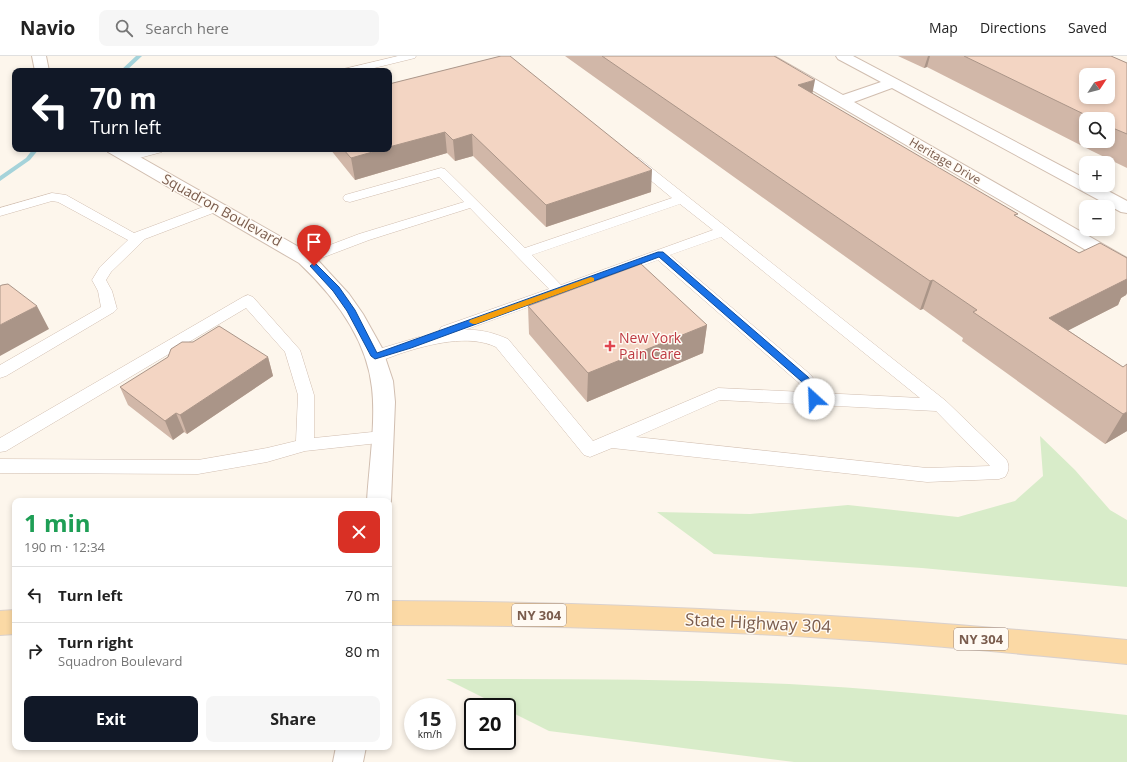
<!DOCTYPE html>
<meta charset="utf-8">
<style>
:root{--surface:#fff;--page:#f6f6f6;--text:#222;--muted:#767676;--line:#e0e0e0;--accent:#111827}
body{margin:0;font-family:"Open Sans",sans-serif;background:var(--page);color:var(--text);height:100vh;display:flex;flex-direction:column;font-size:15px;white-space:nowrap}
*{box-sizing:border-box;margin:0}
p{font-size:13px;color:var(--muted)}
.icon{flex:none;width:22px;height:22px;fill:none;stroke:currentColor;stroke-width:2;stroke-linecap:round;stroke-linejoin:round}
.map{position:relative;flex:1;overflow:hidden}
.drawer{position:absolute;left:12px;top:442px;width:380px;height:252px;display:flex;flex-direction:column;background:var(--surface);border-radius:8px;box-shadow:0 2px 6px #0003}
.drawer>*{flex:none}
.hud{position:absolute;left:12px;top:12px;width:380px;height:84px;border-radius:8px;box-shadow:0 2px 6px #0003;background:#111827;color:#fff;overflow:hidden}
.needle{width:26px;rotate:54deg}
.fabs{position:absolute;left:1079px;top:12px;display:grid;gap:8px}
.fabs a{display:grid;place-items:center;width:36px;height:36px;border-radius:8px;background:var(--surface);box-shadow:0 2px 6px #0003;font-size:20px}
.speed{position:absolute;left:404px;top:642px;display:flex;gap:8px;font-size:20px;font-weight:700;text-align:center}
.speed>*{display:grid;place-content:center;width:52px;height:52px;border-radius:50%;background:var(--surface);box-shadow:0 2px 6px #0003;line-height:1}
.speed small{font-size:10px;font-weight:400}
.speed .limit{border:2px solid #111;border-radius:6px;background:#fff;color:#111}
.pin{position:absolute;display:grid;place-items:center;width:34px;height:34px;color:#fff;margin:-41px -17px;border-radius:50% 50% 50% 0;rotate:-45deg;box-shadow:0 0 4px #0007}
.pin .icon{rotate:45deg}
.me{position:absolute;width:44px;margin:-22px;rotate:335deg;stroke-linejoin:round;filter:drop-shadow(0 0 3px #0008)}
.turn{display:flex;align-items:center;gap:14px;height:84px;padding:0 12px;font-size:18px}
.turn .icon{width:52px;height:52px;stroke-width:2.5}
.turn b{display:block;font-size:28px;line-height:34px}
.round{display:grid;place-items:center;flex:none;width:42px;height:42px;border-radius:8px;background:var(--page)}
.headline{display:flex;align-items:center;justify-content:space-between;height:68px;padding:0 12px}
h1{font-size:24px;font-weight:700;line-height:30px;color:#1e9e55}
.action{display:flex;gap:8px;margin-top:auto;padding:8px 12px}
.action a{flex:1;height:46px;border-radius:8px;background:var(--accent);color:#fff;font-size:16px;font-weight:700;line-height:46px;text-align:center}
.action a+a{background:var(--page);color:var(--text)}
ul{padding:0;list-style:none}
li{display:flex;align-items:center;gap:12px;height:56px;padding:0 12px;border-top:1px solid var(--line)}
li div{flex:1}
li b{display:block;font-size:15px}
li em{font-style:normal}
header{display:flex;align-items:center;gap:24px;box-sizing:border-box;height:56px;padding:0 20px;background:var(--surface);border-bottom:1px solid var(--line)}
header strong{font-size:19px}
nav{display:flex;gap:22px;margin-inline-start:auto;font-size:14px}
.search{width:280px;height:36px;background:var(--page);display:flex;align-items:center;gap:10px;box-sizing:border-box;padding:0 14px;border-radius:8px;color:var(--muted);font-size:15px}
.map>svg:first-child{display:block}
.green{fill:#d8ecc9}
.lines{fill:none;stroke-linecap:round;stroke-linejoin:round}
.stream{fill:#a5d3da;fill-rule:evenodd}
.service-casing{stroke:#d1beb0;stroke-width:1}
.minor-casing{stroke:#d1beb0;stroke-width:2}
.tertiary-casing{stroke:#d1beb0;stroke-width:2}
.primary-casing{stroke:#dad1cd;stroke-width:2}
.service{fill:#fff;fill-rule:evenodd}
.minor{fill:#fff;fill-rule:evenodd}
.tertiary{fill:#fff;fill-rule:evenodd}
.primary{fill:#fbd9a5;fill-rule:evenodd}
.wall{fill:#d1b7a8;fill-rule:evenodd}
.shaded-wall{fill:#aa9588}
.building{fill:#f3d5c3;stroke:#aa9588;fill-rule:evenodd}
.route{fill:#1a73e8;stroke:#114b97}
.slow{fill:#f59e0b}
.health-dot{fill:#e0444e;stroke:#fffaf3;stroke-width:1.5}
.labels{text-anchor:middle;stroke-width:3;stroke-linejoin:round;paint-order:stroke}
.far-street-label{font-size:12px;fill:#7a5c4d;stroke:#fffaf3}
.shield{fill:#fffaf3;stroke:#a28b7f;stroke-width:1}
.shield-label{font-size:13px;font-weight:bold;fill:#7a5c4d}
.street-label{font-size:14px;fill:#7a5c4d;stroke:#fffaf3}
.health-label{font-size:14px;fill:#be3a42;stroke:#fffaf3;text-anchor:start}
.near-street-label{font-size:17px;fill:#7a5c4d;stroke:#fffaf3}
</style>
<header>
<strong>Navio</strong>
<div class="search"><svg class="icon" aria-label="search" viewBox="0 0 24 24"><circle cx="10" cy="10" r="6"/><path d="M15 15l6 6"/></svg>Search here</div>
<nav><a>Map</a><a>Directions</a><a>Saved</a></nav>
</header>
<div class="map">
<svg width="1127" height="706" viewBox="0 0 1127 706">
<rect width="100%" height="100%" fill="#fdf6ec"/>
<path class="green" d="M1040,380L1075,414L1110,454L1127,464V531L922,512L714,498L657,456L750,458L848,449L958,461L1015,445L1043,420Z
M446,623C560,623 675,623 789,628C902,634 1015,647 1127,659V706H794L549,675L507,654V651H502Z"/>
<g class="lines">
<path class="stream" d="M136,0H142L126,15H120Z
M33,93H39L30,104L0,125V120L26,102Z"/>
<g class="service-casing">
<path id="service" d="M398,0H416L415,2L362,15H343L344,13Z
M144,93H164L162,96L128,105L124,104L122,101L124,98Z
M635,101L639,102L946,345L1006,403C1010,410 1009,415 1005,421L999,423L927,426L612,392L590,401L584,399L496,291C469,278 430,288 402,297C392,300 380,307 369,304L367,300L369,296L419,281L422,282L441,277L439,275L441,271L549,233L470,152L369,184L311,206L306,207L301,206L299,203L301,200L359,178L464,146L439,121L350,146L345,145L343,142L345,139L441,112L445,113L525,192L672,142L631,108L629,105L631,102ZM680,148L713,174L561,229L532,199ZM721,181L920,342L821,337L818,330L811,319L670,199ZM658,204L799,327L804,336L718,332L593,385L508,283C494,277 480,273 465,274ZM720,344L936,355L990,410L927,412L636,381Z
M52,137L66,139L134,177L211,148H221L223,151L221,154L145,183L111,216L106,224L112,235L117,253L114,256L6,320L0,322V309L101,251L98,235L92,224L100,211L128,184L58,146L52,145L0,160V152Z
M248,239L253,241L300,294L314,339V382L382,375L388,376L391,381L388,386L305,395L267,406L198,418L0,417V403L198,404L267,392L296,385L298,339L285,296L246,252L6,395L0,396V382L243,241Z"/>
</g>
<g class="minor-casing">
<path id="minor" d="M757,0H774L843,39L881,26L838,3L836,0H853L1086,123V129H1097L1127,145V157L1121,156L892,32L854,46L1127,202V216L1120,214L759,3Z
M336,691H366L363,706H333Z"/>
</g>
<g class="tertiary-casing">
<path id="tertiary" d="M32,0H46L49,15H35Z
M106,93H126L313,199L349,238L363,258L382,292L393,325L395,346L391,445L389,449V445H367C369,410 376,366 372,332C367,283 334,240 299,207L108,96Z"/>
</g>
<g class="primary-casing">
<path id="primary" d="M389,545C636,546 881,560 1127,584V608C1004,596 880,584 757,578C634,572 512,569 389,569Z
M15,554V578L0,579V555Z"/>
</g>
<use href="#service" class="service"/>
<use href="#minor" class="minor"/>
<use href="#tertiary" class="tertiary"/>
<use href="#primary" class="primary"/>
</g>
<path class="wall" d="M565,0H774L812,38L1016,160L1079,197L1127,202V237L1126,239L1121,242L1118,249L1068,274L1123,311L1127,375L1105,388L962,285L963,282L923,253L920,254Z
M898,0H1111L1127,7V112L1092,95L927,11L924,12ZM1086,63H1108V85H1086Z
M389,28L651,136L546,171L473,100L455,105L447,97L355,124L330,93H389Z
M528,250L707,269L703,297L587,346L529,278Z
M268,301L273,320L187,378L184,376L173,384L128,349L120,331Z"/>
<path class="shaded-wall" d="M928,0H930L927,11L924,12Z
M815,24L810,50L798,29Z
M445,76L447,97L355,124L351,102L383,93H389V91Z
M472,78L473,100L455,105L453,84Z
M652,114L651,136L546,171V149Z
M1127,219V237L1126,239L1121,242L1118,249L1036,291L1049,262Z
M933,224L923,253L920,254L930,225Z
M37,250L49,273L0,300V269Z
M707,269L703,297L587,346L588,317Z
M268,301L273,320L187,378L180,359Z
M1127,356V375L1105,388L1123,358Z
M176,357L184,376L173,384L165,365Z"/>
<path class="building" d="M501,0H510L652,114L546,149L472,78L453,84L445,76L389,91V28Z
M602,0H774L815,24L798,29L1018,158L1014,159L1079,197L1100,187L1127,202V223L1049,262L1123,311L1127,308V356L1123,358L973,256L977,254L933,224L930,225Z
M964,0H1111L1127,7V78L1108,70V63H1094ZM1086,19H1108V41H1086Z
M343,93H383L351,102Z
M641,208L707,269L588,317L528,250Z
M8,228L37,250L0,269V230L2,229Z
M219,270L268,301L180,359L176,357L165,365L120,331L168,301L171,293L182,286H193Z"/>
<path class="route" d="M658,196H663L808,321L814,330L818,343L817,345H811L806,331L801,325L659,201L411,292L375,303L371,300L347,255L333,235L310,210L314,207L316,208L339,231L355,254L377,297Z"/>
<path class="slow" d="M591,221L594,222V225L476,268H473L469,266L470,264Z"/>
<path class="health-dot" d="M608 284h4v4h4v4h-4v4h-4v-4h-4v-4h4z"/>
<g class="labels">
<g class="far-street-label">
<text transform="translate(945 105) rotate(30)" y="4">Heritage Drive</text>
</g>
<g class="shield">
<rect x="512" y="548" width="54" height="22" rx="3"/>
<rect x="954" y="572" width="54" height="22" rx="3"/>
</g>
<g class="shield-label">
<text x="539" y="564">NY 304</text>
<text x="981" y="588">NY 304</text>
</g>
<g class="street-label">
<text transform="translate(222 154) rotate(29)" y="5">Squadron Boulevard</text>
</g>
<g class="health-label">
<text x="619" y="287">New York<tspan x="619" dy="16">Pain Care</tspan></text>
</g>
<g class="near-street-label">
<text transform="translate(758 567) rotate(3)" y="6">State Highway 304</text>
</g>
</g>
</svg>
<div class="fabs">
<a><svg class="needle" viewBox="-14 -14 28 28"><path d="M0-13l5 13h-10z" fill="#e53935"/><path d="M0 13l5-13h-10z" fill="#767676"/></svg></a>
<a><svg class="icon" aria-label="search" viewBox="0 0 24 24"><circle cx="10" cy="10" r="6"/><path d="M15 15l6 6"/></svg></a>
<a>+</a>
<a>−</a>
</div>
<div class="speed"><div>15<small>km/h</small></div><div class="limit">20</div></div>
<div class="pin" style="left:314px;top:210px;background:#d93025"><svg class="icon" aria-label="arrive" viewBox="0 0 24 24"><path d="M6 21V4h12l-3 4 3 4H6"/></svg></div>
<svg class="me" style="left:814px;top:343px" viewBox="-20 -20 40 40"><circle r="19" fill="#fff"/><path d="M0-13L10 11 0 6-10 11z" fill="#1a73e8"/></svg>
<div class="hud">
<div class="turn"><svg class="icon" aria-label="left" viewBox="0 0 24 24"><path d="M17 20v-9H6M10 6l-5 5 5 5"/></svg><div><b>70 m</b>Turn left</div></div>
</div>
<section class="drawer">
<div class="headline"><div><h1>1 min</h1><p>190 m · 12:34</p></div><a class="round" style="background:#d93025;color:#fff"><svg class="icon" aria-label="close" viewBox="0 0 24 24"><path d="M6 6l12 12M18 6L6 18"/></svg></a></div>
<ul>
<li><svg class="icon" aria-label="left" viewBox="0 0 24 24"><path d="M17 20v-9H6M10 6l-5 5 5 5"/></svg><div><b>Turn left</b></div><em>70 m</em></li>
<li><svg class="icon" aria-label="right" viewBox="0 0 24 24"><path d="M7 20v-9h11M14 6l5 5-5 5"/></svg><div><b>Turn right</b><p>Squadron Boulevard</p></div><em>80 m</em></li>
</ul>
<div class="action"><a>Exit</a><a>Share</a></div>
</section>
</div>
